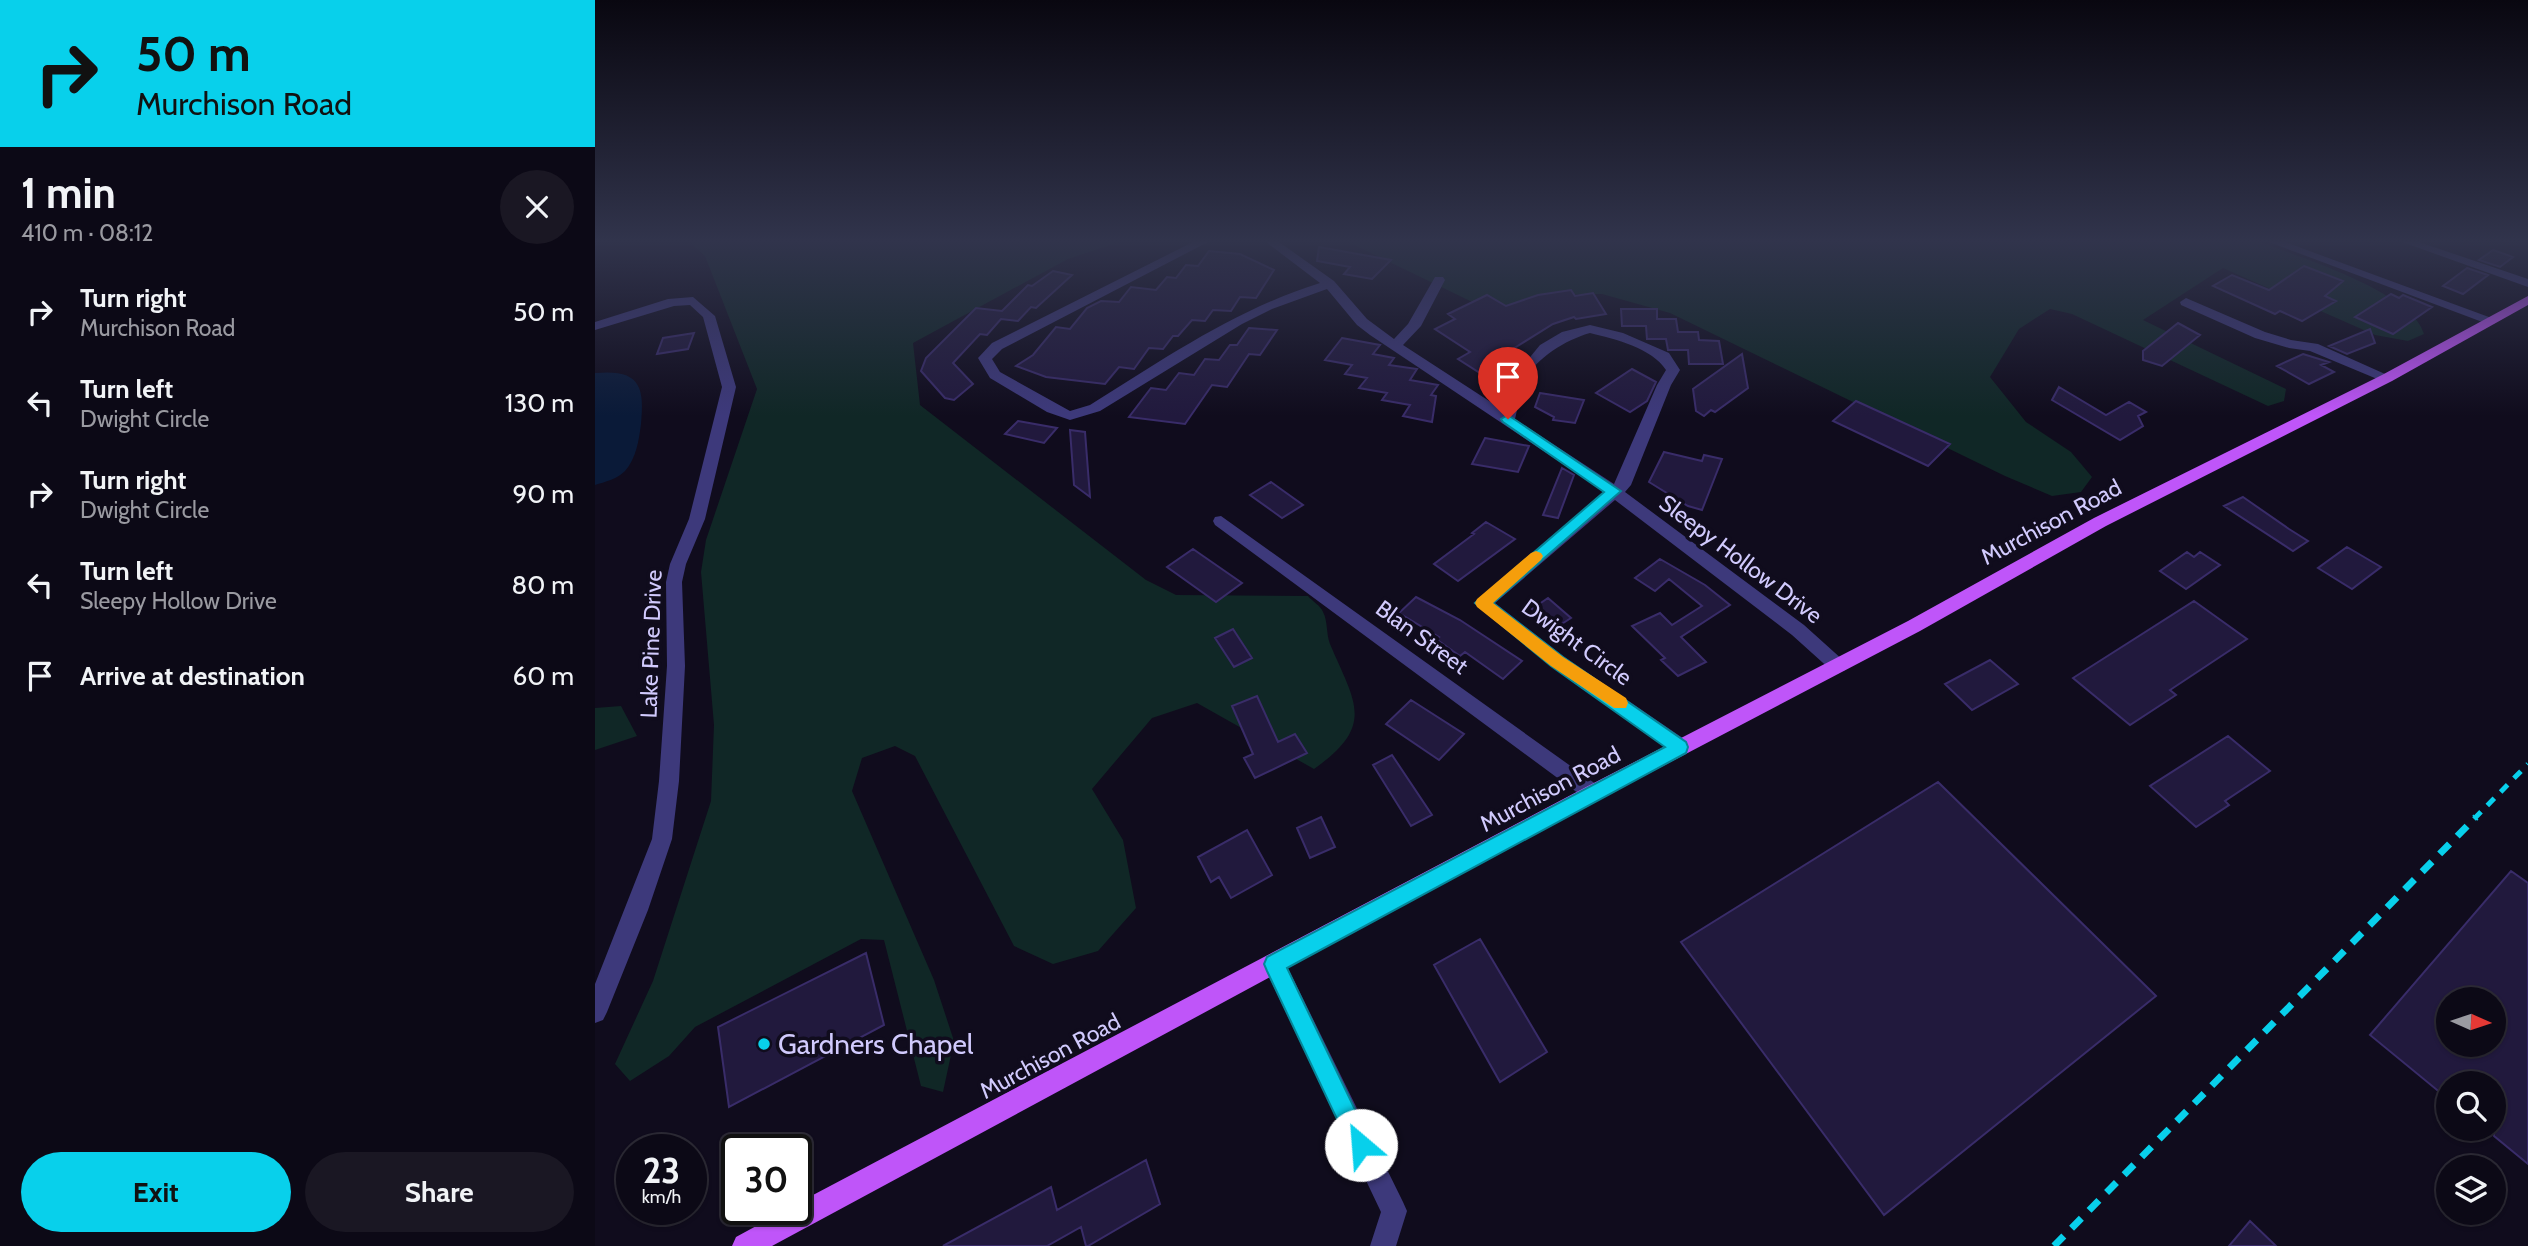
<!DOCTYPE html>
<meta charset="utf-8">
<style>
:root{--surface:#0c0916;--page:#1a1723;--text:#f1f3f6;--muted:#9a9aa1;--line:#2c2a35;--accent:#08d0eb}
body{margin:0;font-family:Cabin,sans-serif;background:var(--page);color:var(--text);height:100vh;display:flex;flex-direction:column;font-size:26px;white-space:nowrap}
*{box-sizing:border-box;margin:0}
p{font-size:23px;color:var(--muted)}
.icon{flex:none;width:38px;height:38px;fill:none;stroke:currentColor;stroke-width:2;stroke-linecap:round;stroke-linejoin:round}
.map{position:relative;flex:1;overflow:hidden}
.panel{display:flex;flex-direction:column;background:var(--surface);width:595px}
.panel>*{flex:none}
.banner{background:#08d0eb;color:#111;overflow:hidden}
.needle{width:46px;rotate:93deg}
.buttons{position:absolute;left:1841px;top:987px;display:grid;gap:14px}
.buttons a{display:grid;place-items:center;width:70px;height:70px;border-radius:50%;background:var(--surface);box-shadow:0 2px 5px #0004,0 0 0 2px var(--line);font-size:35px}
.speed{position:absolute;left:21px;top:1134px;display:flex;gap:14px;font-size:35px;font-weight:700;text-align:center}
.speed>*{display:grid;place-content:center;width:91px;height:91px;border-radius:50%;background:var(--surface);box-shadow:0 2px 5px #0004,0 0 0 2px var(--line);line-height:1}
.speed small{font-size:18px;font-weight:400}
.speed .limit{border:4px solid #111;border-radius:10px;background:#fff;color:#111}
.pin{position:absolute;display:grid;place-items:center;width:60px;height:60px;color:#fff;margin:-72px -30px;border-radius:50% 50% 50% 0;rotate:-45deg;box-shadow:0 0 7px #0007}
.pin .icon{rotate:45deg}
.me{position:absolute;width:77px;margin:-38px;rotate:333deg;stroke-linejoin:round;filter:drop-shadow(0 0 5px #0008)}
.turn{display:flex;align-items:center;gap:24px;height:147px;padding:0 21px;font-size:32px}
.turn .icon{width:91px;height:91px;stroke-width:2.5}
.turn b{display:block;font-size:49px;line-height:60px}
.round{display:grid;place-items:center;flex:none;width:74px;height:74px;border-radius:37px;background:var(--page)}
.headline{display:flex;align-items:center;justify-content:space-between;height:119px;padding:0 21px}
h1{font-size:42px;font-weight:700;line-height:52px}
.cta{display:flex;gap:14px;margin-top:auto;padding:14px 21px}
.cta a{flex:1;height:80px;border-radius:42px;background:var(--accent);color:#111;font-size:28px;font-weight:700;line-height:80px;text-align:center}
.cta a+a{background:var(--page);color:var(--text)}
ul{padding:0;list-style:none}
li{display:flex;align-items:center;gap:21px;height:91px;padding:0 21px}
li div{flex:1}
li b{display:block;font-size:26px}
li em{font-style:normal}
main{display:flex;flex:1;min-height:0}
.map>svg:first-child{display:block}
.green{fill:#102726}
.water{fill:#0a1a38}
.building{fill:#21193d;stroke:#392c69;stroke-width:2;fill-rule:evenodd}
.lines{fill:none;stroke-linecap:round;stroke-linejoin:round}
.minor{fill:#3d397b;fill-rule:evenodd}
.primary{fill:#bf55f9;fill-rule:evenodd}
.rail-far1{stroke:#08d0eb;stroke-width:5;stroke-dasharray:10 9;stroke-linecap:butt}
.rail{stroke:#08d0eb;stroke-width:7;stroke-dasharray:14 11;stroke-linecap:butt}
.route{fill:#08d0eb;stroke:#058799;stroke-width:2}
.slow{fill:#f59e0b}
.poi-dot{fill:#08d0eb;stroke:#100c1d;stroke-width:2.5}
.labels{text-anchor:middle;stroke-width:7;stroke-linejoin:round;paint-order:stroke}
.street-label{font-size:23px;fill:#d1cafd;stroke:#100c1d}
.near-poi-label{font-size:28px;fill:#d1cafd;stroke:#100c1d;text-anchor:start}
</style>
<main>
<section class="panel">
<div class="banner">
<div class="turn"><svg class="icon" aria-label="right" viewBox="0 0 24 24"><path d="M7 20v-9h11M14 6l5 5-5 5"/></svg><div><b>50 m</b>Murchison Road</div></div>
</div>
<div class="headline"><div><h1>1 min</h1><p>410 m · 08:12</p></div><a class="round"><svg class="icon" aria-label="close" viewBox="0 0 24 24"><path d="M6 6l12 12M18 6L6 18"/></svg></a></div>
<ul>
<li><svg class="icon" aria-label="right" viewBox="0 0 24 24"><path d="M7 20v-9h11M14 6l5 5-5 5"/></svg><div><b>Turn right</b><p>Murchison Road</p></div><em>50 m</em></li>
<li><svg class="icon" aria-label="left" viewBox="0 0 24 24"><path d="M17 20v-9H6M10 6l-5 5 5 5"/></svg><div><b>Turn left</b><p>Dwight Circle</p></div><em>130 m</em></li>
<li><svg class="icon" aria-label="right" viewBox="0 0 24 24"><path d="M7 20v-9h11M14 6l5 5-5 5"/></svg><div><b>Turn right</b><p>Dwight Circle</p></div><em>90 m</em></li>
<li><svg class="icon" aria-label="left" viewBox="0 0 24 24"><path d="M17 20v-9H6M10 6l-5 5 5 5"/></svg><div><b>Turn left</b><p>Sleepy Hollow Drive</p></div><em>80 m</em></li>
<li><svg class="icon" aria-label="arrive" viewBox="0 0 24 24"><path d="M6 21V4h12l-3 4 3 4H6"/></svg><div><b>Arrive at destination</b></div><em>60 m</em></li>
</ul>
<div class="cta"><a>Exit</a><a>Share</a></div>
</section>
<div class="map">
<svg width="1933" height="1246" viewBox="0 0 1933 1246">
<rect width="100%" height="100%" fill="#100c1d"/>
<path class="green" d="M95,242H524L473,259L318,343L325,405L551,580L581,595L713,596C717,601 726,606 728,612C733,621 731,634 735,644C760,703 781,725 719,769L602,703L557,718L497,789L528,840L541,908L503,951L458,964L419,946L320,756L300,746L267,758L257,791L339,980L359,1041L348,1092L326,1086L289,940L266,939L100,1027L74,1056L35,1081L20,1064L58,981L116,801L119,725L106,572L111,540L162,389L110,256Z
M753,242H1665C1704,257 1818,292 1829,334L1813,341L1780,335L1628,268L1548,320L1691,389L1689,401L1673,406L1477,314L1455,309L1424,329L1395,377L1431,422L1476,452L1497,477L1486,492L1457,496L1410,476L1075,313L1007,294L956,295L898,312Z
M26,706L42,736L0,750V708Z"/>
<path class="water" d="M0,373C44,369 50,385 46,424C44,440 41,459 30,471C22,479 10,482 0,485Z"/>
<path class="building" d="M724,247L796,260L777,279L749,274L755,267L722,261Z
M1898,250L1918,257L1905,267L1884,260Z
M614,251L645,254L679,270L661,298L645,297L636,311L618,310L610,321L597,320L583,336H578L568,349L554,348L539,369L524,367L510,384L451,377L421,366L438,355L461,327L475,329L492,308L506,301L524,302L536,287L561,290L572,277L581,278L591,265L603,266Z
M1709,266L1748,281L1730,296L1741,301L1707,321L1685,311L1680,314L1618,286L1637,275L1674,290Z
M1872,268L1893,275L1868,294L1848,286Z
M458,271L477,275L441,308L436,307L423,321L406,319L392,335L385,334L358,363L378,384L359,400L350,398L326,371L331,358L381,308L407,311L433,285L437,286Z
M976,290L980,296L998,293L1011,314L981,319L979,317L958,324L913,352L917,355L885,373L863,359L875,352L840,329L860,319L853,314L892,295L911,306L943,295Z
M1796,294L1804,298L1808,295L1837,307L1798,334L1760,317Z
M1026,309H1062V319H1081L1083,332H1103L1104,340L1124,341L1128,364H1094L1093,350H1073L1071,339H1052L1051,326H1027Z
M1583,323L1605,335L1567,366L1548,360V351Z
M654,328L682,330L665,355L654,354L632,387L617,385L590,424L534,417L556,388L571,390L584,373L599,375L610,359L624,360L635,345H642Z
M1775,329L1780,343L1752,354L1734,346Z
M99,333L93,349L62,354L68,338Z
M747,338L785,345L778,354L799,358L794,365L822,369L815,380L843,385L836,395L841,396L837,422L808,416L815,405L787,400L792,393L764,388L772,378L750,374L757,365L730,360Z
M1147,354L1153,388L1120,412L1116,410L1109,416L1101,411L1098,389Z
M1708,354L1734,362L1726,365L1739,372L1714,384L1682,366Z
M1037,369L1061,382L1052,401L1035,412L1001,393Z
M1464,387L1511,415L1534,402L1551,412L1543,416L1548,426L1525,440L1457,400Z
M945,393L989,400L980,423L958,420L959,417L940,407Z
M1261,401L1355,444L1333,466L1238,421Z
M423,421L462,428L449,443L410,434Z
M475,430L490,432L495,497L479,485Z
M890,438L934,446L923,472L877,464Z
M1069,452L1107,461L1109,455L1127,459L1107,510L1093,506L1054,482Z
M967,468L979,475L963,518L948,515Z
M676,482L708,505L687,518L655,495Z
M1648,497L1694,529L1713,541L1698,551L1629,506Z
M891,522L920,539L863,581L839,564L879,534L877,533Z
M1752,547L1786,567L1757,589L1723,568Z
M598,549L647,583L621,602L572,567Z
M1592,552L1599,557L1605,552L1625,565L1591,589L1565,571Z
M1065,559L1110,585L1135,605L1086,637L1111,662L1083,676L1066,660L1070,658L1037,626L1065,613L1077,625L1107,606L1074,579L1060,591L1040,578Z
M821,597L865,620L927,661L908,679L870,652L865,656L841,639L844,637L804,613Z
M953,598L976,618L959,629L937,609Z
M1599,601L1652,639L1575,690L1581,695L1535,725L1478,678Z
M638,629L657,658L639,667L620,638Z
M1395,660L1423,684L1377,710L1350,684Z
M662,696L683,742L700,734L712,753L660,778L649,758L658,754L637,706Z
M816,700L869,734L844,760L791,724Z
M1633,736L1675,771L1630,801L1634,805L1601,827L1555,786Z
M797,755L837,815L816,826L778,765Z
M1343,782L1561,996L1289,1215L1086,942Z
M726,817L740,847L715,858L702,828Z
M652,830L677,875L636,898L624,877L616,882L603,857Z
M1916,871L1933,883V1164L1899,1136V1083H1853V1099L1775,1035ZM1853,999H1899V1045H1853Z
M885,939L952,1052L905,1082L839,965Z
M271,953L289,1025L134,1107L123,1027Z
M551,1160L565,1204L493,1246H491L486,1227L452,1246H348L456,1187L462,1210Z
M1655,1221L1681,1246H1634Z"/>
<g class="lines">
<path class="minor" d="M598,242H613L407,349L397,359L405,372L475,411L495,405C569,359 641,309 725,283L671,242H684L739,281L772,319L799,339L813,324L840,277H848L850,280L826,326L808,345L908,410L914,383L945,345L967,332L995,325L1028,333L1074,353L1085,370L1076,385L1036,485L1030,492L1209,625L1249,661L1252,666L1249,671H1237L1197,635L1020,500L900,603L968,656L1092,741L1095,747L1092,753L1085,755L1078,753L956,666L879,603L1010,492L775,335L762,325L732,289L677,309L647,324L505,411L475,420L452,412L395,378L383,358L397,343ZM995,333C1020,339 1057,348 1071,370L1062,385L1019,484L920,419C923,408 924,396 927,386C937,360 970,340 995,333Z
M1674,242H1690L1902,320L1900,323H1890Z
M1807,242H1824L1933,279V287Z
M98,297L120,316L141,387L110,519L91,564L87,582L90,666L84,781L77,839L53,910L12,1012L8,1020L0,1023V984L57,839L64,781L72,666L71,582L75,564L94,519L127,387L108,317L95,305L79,306L0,330V322L73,299Z
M1591,298L1670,332L1696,340L1723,344L1799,378L1792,382L1787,381L1715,351L1694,348L1660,338L1586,305L1585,302Z
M626,516L1005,787L1008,793L1005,799L998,801L991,799L620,525L618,521L620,517Z
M679,953L687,956L808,1202L812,1211L801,1246H775L786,1212L668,964L671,956Z"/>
<path class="primary" d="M1933,296V305L1797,381L1511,526L1325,631L1005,799L177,1246H137L141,1237L192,1209H201V1204L991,787L1313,621L1499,518L1787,375Z"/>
<path class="rail-far1" d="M1879,819L1933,764"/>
<path class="rail" d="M1459,1246L1881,817"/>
</g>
<linearGradient id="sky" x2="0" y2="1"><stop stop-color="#090710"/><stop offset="0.58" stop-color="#31344c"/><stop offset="1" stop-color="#31344c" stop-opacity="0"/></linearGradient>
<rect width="1933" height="416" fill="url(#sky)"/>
<path class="route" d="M913,415L1026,491L898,603L968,657L1091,742L1093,747L1091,753L692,968L777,1145L774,1153L766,1157L758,1153L672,971L669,964L672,957L1070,747L956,666L880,603L1009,492L908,422L906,419Z"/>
<path class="slow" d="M941,551L946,553L948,556L946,560L898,603L968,657L1031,698L1033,703L1031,708H1019L956,666L882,607L880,603L882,599L936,553Z"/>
<circle class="poi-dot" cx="169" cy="1044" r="7"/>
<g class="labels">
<g class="street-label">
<text transform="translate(1456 522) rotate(-28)" y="8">Murchison Road</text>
<text transform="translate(1146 559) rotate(37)" y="8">Sleepy Hollow Drive</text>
<text transform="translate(827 637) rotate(36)" y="8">Blan Street</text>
<text transform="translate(982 642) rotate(36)" y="8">Dwight Circle</text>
<text transform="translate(56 644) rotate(-88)" y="8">Lake Pine Drive</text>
<text transform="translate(955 789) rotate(-28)" y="8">Murchison Road</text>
<text transform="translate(455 1056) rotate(-28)" y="8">Murchison Road</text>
</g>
<g class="near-poi-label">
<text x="183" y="1054">Gardners Chapel</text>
</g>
</g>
</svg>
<div class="buttons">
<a><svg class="needle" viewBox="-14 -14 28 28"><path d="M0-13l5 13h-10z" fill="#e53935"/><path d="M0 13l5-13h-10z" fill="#9a9aa1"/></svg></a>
<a><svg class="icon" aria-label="search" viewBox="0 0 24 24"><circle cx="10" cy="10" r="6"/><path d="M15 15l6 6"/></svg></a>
<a><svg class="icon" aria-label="layers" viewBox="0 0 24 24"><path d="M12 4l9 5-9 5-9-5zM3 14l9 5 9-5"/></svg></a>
</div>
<div class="speed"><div>23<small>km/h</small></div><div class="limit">30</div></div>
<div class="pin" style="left:913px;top:419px;background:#d93025"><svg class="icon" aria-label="arrive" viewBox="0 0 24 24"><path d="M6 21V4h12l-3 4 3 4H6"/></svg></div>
<svg class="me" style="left:766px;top:1145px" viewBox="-20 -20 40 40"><circle r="19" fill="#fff"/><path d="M0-13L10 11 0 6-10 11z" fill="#08d0eb"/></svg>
</div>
</main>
